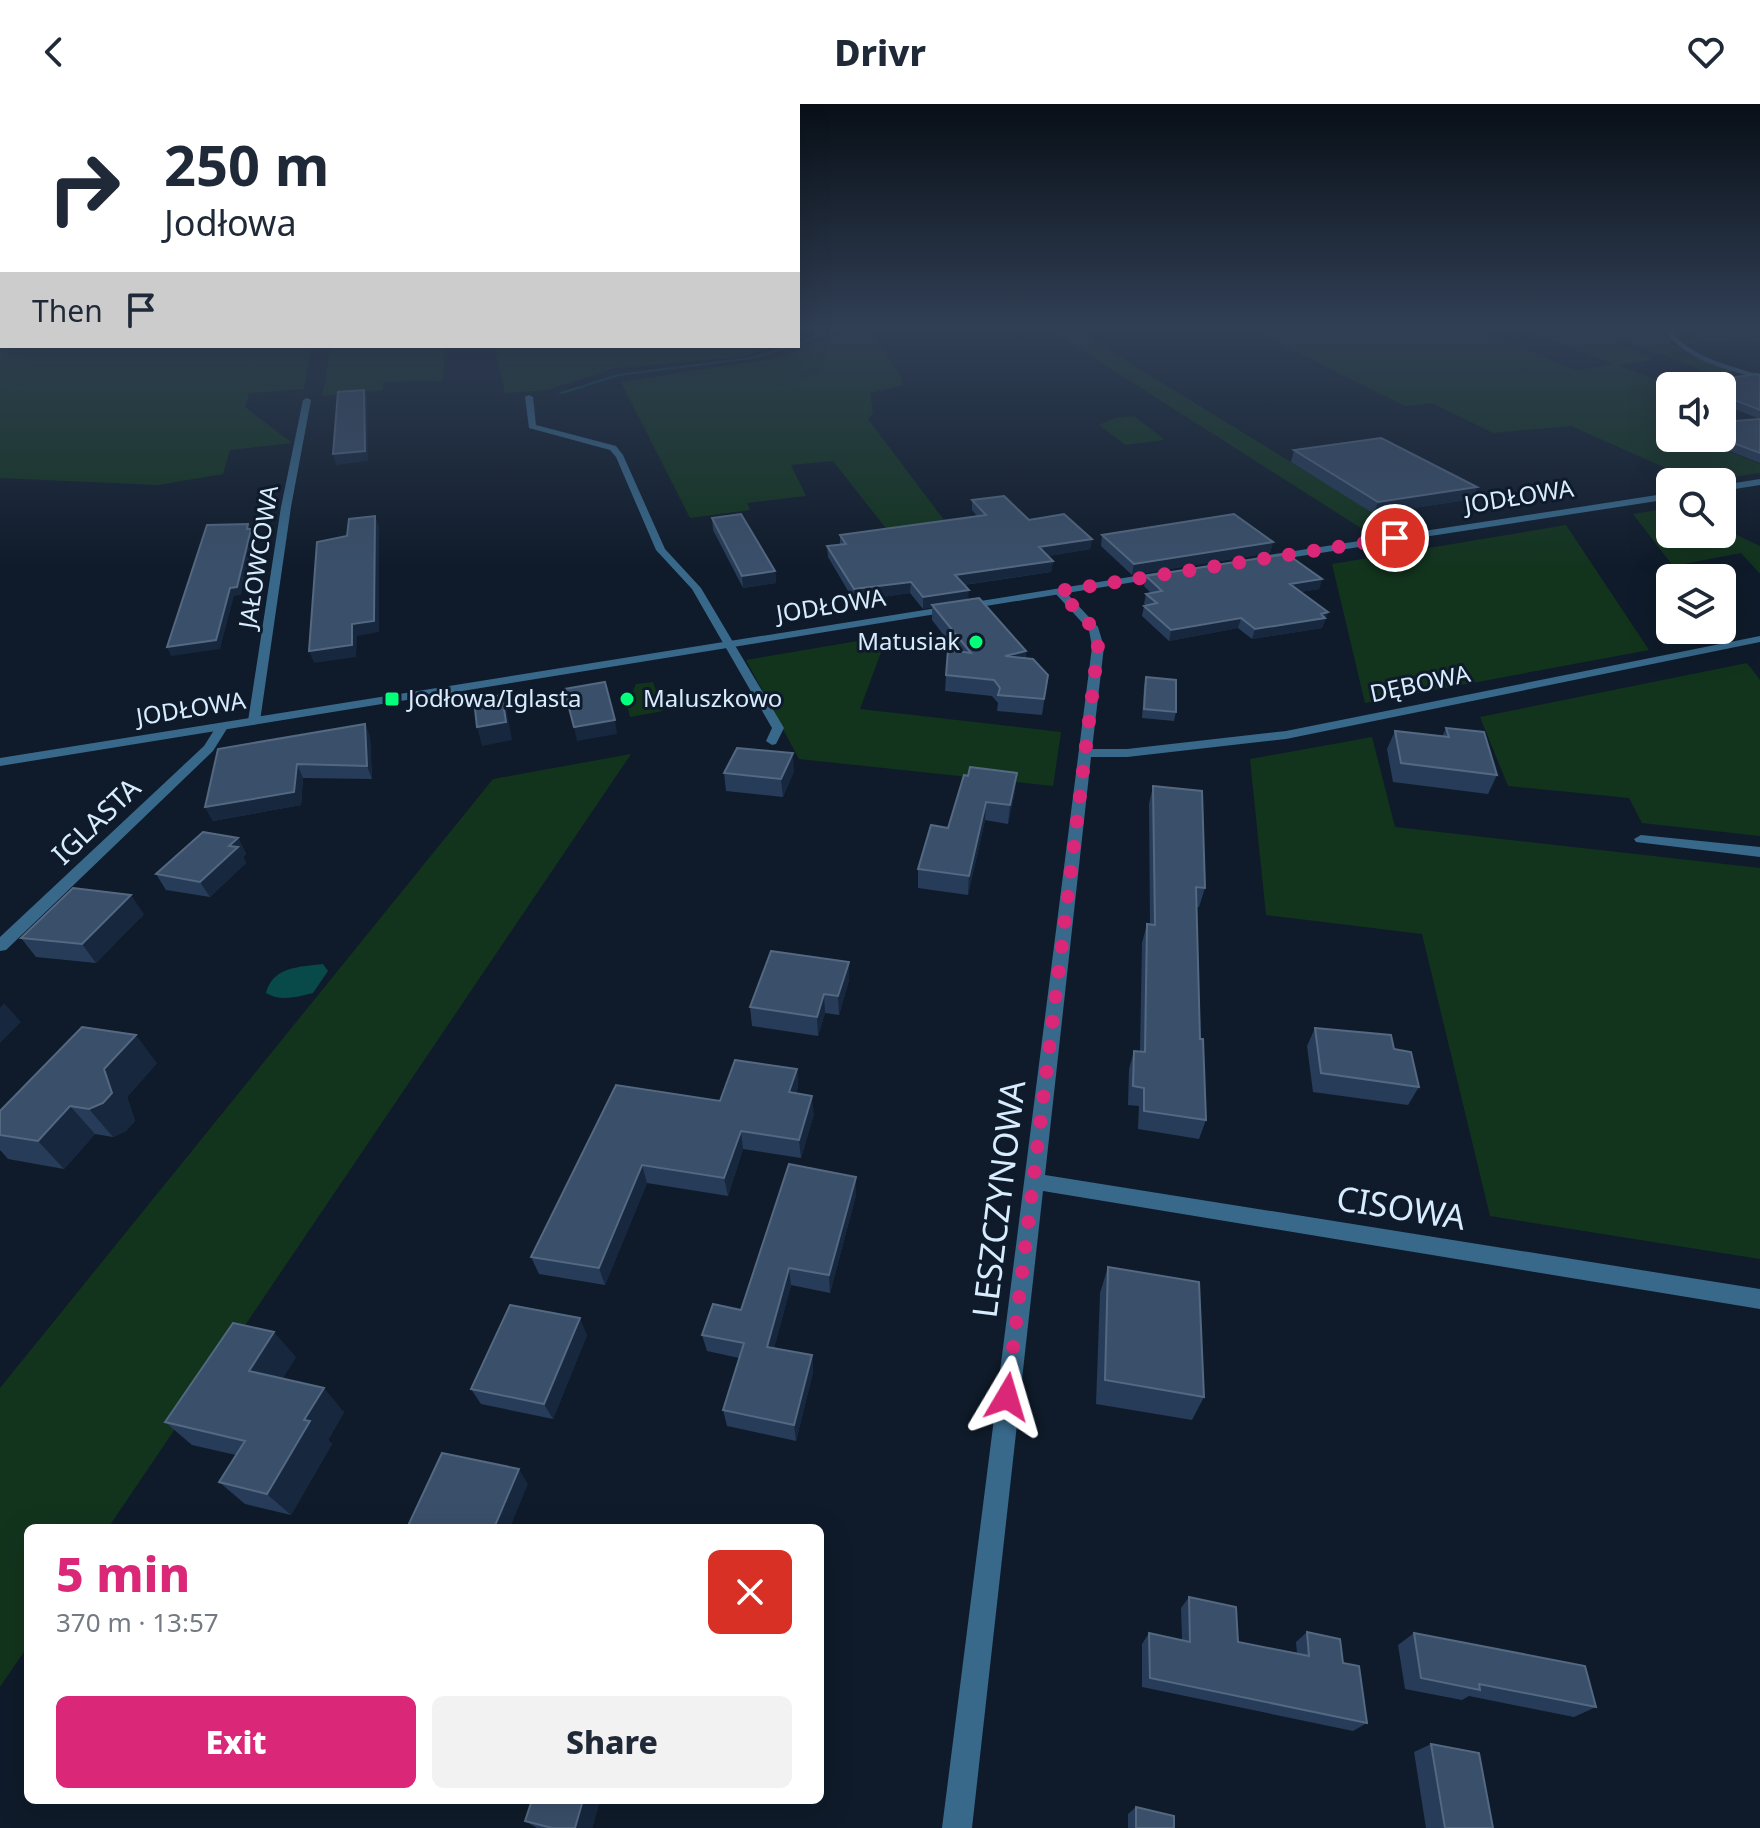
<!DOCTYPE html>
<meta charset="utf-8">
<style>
:root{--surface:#fff;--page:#f2f2f3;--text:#1f2937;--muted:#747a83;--accent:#db2777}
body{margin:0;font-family:"Noto Sans",sans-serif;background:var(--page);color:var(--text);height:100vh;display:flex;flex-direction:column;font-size:30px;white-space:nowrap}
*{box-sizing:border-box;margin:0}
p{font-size:26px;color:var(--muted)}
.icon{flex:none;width:44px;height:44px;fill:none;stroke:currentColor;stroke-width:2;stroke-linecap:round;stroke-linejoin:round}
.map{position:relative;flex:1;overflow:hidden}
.details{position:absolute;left:24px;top:1420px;width:800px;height:280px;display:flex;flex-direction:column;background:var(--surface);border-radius:12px;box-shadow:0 8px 32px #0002}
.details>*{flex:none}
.hud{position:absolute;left:0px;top:0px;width:800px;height:244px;box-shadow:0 8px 32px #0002;background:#fff;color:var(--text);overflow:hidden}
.fabs{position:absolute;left:1656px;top:268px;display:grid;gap:16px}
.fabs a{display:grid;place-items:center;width:80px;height:80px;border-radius:12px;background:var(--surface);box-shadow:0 8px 32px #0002;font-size:40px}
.pin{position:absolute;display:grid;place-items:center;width:68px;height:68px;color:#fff;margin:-34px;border:4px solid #fff;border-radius:50%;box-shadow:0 2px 8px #0007}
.me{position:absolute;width:88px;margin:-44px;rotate:7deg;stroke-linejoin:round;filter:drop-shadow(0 0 6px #0008)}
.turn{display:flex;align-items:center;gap:28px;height:168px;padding:0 32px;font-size:36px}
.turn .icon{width:104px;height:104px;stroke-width:2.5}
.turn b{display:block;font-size:56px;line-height:68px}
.then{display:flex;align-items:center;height:76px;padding:0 32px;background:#0003;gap:16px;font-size:30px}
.round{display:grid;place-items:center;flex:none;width:84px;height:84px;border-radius:12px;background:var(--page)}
.summary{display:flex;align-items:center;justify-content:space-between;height:136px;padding:0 32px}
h1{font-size:48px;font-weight:800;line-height:60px;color:var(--accent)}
.button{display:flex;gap:16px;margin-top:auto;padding:16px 32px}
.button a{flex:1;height:92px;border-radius:12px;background:var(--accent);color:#fff;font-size:32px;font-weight:800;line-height:92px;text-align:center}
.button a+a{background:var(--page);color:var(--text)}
header{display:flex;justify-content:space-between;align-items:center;height:104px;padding:0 32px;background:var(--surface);font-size:36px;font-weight:800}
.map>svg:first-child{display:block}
.green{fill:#12341d}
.water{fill:#08494a}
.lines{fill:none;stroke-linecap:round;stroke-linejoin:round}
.stream{fill:#08494a;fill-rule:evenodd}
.service{fill:#38698b;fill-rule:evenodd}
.minor{fill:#38698b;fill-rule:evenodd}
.tertiary{fill:#38698b;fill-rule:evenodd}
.wall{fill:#273c58}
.shaded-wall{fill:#16273e}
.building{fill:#3a4f6a;stroke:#536881;stroke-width:2}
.route{stroke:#db2777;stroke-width:14;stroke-dasharray:0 25.2}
.poi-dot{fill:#04ff7b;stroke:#0f1b2a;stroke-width:3}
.labels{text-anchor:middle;stroke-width:6;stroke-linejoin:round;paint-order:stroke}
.far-street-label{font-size:24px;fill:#d8ecff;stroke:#0f1b2a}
.far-poi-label{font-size:24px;fill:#d8ecff;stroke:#0f1b2a;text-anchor:start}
.street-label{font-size:28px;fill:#d8ecff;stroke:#0f1b2a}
.near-street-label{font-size:34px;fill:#d8ecff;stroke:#0f1b2a}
</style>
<header><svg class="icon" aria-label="back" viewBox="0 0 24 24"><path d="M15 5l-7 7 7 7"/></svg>Drivr<svg class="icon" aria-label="heart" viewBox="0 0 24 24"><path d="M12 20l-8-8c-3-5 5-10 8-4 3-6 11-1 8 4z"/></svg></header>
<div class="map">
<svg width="1760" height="1724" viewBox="0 0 1760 1724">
<rect width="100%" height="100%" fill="#0f1b2a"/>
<path class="green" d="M0,224L2,242H311L304,285L249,289L245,303L292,339L230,346L223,370L158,381L0,374Z
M1047,224H1073L1393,421L1367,428Z
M1249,224H1469L1576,266L1614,260L1520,224H1689L1692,227L1669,238L1689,251L1735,267L1716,271L1616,234L1617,240L1654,255L1618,261L1672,282L1670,319L1663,321L1670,324V334H1695L1760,360V369L1697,378L1571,322L1493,329L1432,299L1405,302Z
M1704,224H1760V239C1737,231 1713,243 1689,238Z
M868,226L901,271L903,281L870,289L873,309L868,315L947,420L888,427L833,357L791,361L806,392L747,399L750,406L690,414L621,278L775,254L847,227Z
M331,242H445L443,277L383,278V286L322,292Z
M494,242H777L740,253L616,264L547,286L505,289Z
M1134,312L1165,336L1125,341L1099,321L1115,314Z
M1670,404V430H1722V424L1760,442V470L1741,449L1673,462L1633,410Z
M1566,421L1649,546L1365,599L1332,460Z
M887,532L860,605L1061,628L1053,682L799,655L746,556Z
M1747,559L1760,576V732L1642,719L1629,694L1508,682L1480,613Z
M653,578L663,607L630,613L627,601L636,580Z
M1372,633L1395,723L1760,764V1155L1490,1112L1422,830L1266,811L1250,655Z
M631,650L108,1424H28V1542L0,1583V1284L493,675Z"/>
<path class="water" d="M323,860L328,867L313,889C296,893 281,898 266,889C273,862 300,863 323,860Z"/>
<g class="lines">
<path class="stream" d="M836,224H842L798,241V239Z
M789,242H795L752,255L619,272L562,290L558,289L618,270L752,253Z"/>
<path class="service" d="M529,291L533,293L536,321L616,342L623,351L665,445L701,484L784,624L776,640L772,641L766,637L772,624L692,485L656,446L616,353L610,346L529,324L525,293Z"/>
<path class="minor" d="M1672,224H1678L1673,230C1696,255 1729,261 1760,271V275C1726,265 1690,258 1667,230Z
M307,294L311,296L291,403L260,617L254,621L248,617L281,403L303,296Z
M1055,485H1063L1098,523L1104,543L1092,645H1127L1286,627L1760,532V538L1286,635L1127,653H1091L1045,1071L1760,1185V1205L1043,1087L972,1724H942L1092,543L1089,526L1055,489Z
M222,619L228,623L213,647L6,846L0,847V833L204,642L218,620Z
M1641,731L1760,743V753L1636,738L1634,735Z"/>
<path class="tertiary" d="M1760,375V381L1722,387V381Z
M1670,389V395L1269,457L1264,454L1269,451Z
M1167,467L1172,470L1171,472L0,662V654Z"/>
</g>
<path class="wall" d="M1760,271V315L1722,300V282H1692L1693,279Z
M1760,315V359L1701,336L1703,334H1722V318Z
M1294,346L1477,383L1473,395L1374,410L1291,358Z
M972,396L1029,416L1092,435L1090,445L1048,452L1053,457L1051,468L964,481L968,495L1026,547V554L1048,571L1042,611L997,607L998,599L992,592L945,587L946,571L956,547L932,516V503L923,505L910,489L854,497L828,453L827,442L840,440V431L977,412L972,406Z
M712,414L775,467L776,479L743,484L713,426Z
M1102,431L1273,438L1270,449L1132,471L1101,442Z
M1146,472L1322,475L1319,485L1300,488L1328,508L1322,524L1252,535L1238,524L1169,537L1142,512L1144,502L1146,501L1144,500L1146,490L1151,489L1144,482Z
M1146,573L1176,608L1174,617L1142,614L1144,582Z
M365,620L370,633L372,675L303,674L301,701L213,717L205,703Z
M1446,624L1497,671L1488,690L1393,678L1387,645L1395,627L1442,633Z
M794,667L783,693L726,687L724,669Z
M968,672L1015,687L1008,720L985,716L968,791L918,784V765L948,724Z
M1153,682L1205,784L1199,803H1197L1200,935L1206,1016L1199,1035L1138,1025L1139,1002L1128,1001L1129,965L1134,947H1140L1142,839L1147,820H1150L1149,700Z
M238,734L246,750L243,753L246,759L210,793L166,786L156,770Z
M144,810L96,859L36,853L21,834Z
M849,876L839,911L825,909L818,932L752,922L750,903Z
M1315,924L1394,945L1419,983L1408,1001L1313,988L1307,942Z
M157,959L127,993L135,1017L126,1027L113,1033L95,1030L64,1065L8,1055L0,1046V1007Z
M797,965L798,983L796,989L814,1010L801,1054L743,1045L728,1092L647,1079L605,1181L539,1170L531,1153L720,997Z
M856,1073V1091L830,1189L791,1181L774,1244L812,1251L813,1268L796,1337L727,1322L723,1306L739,1254L707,1247L702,1231L741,1206Z
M1108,1163L1204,1293L1192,1316L1096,1300L1100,1189Z
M587,1231L553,1315L481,1300L471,1285Z
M296,1253L282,1275L344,1308L328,1336L332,1340L291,1411L245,1400L219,1378L236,1351L192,1341L165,1318Z
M1189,1493L1238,1538L1297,1549L1296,1538L1307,1528L1343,1559L1367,1619L1353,1627L1142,1583V1540L1149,1529L1182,1536L1181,1504Z
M1414,1529L1596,1603L1574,1613L1469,1592L1462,1596L1405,1585L1398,1541Z
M1431,1640L1493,1724H1426L1414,1648Z
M532,1696H600L592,1724H537L525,1717Z
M1136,1703L1174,1724H1128V1710Z"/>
<path class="shaded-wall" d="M364,286L367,295L368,357L336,361L333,350Z
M1477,383L1473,395L1374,410L1378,398Z
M375,412L379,422V528L357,532L356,553L314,559L309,547L352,520Z
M248,420L254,433L241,491L234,492L220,545L171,552L167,543L247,425Z
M1092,435L1090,445L1038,454L1039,443Z
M1273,438L1270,449L1132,471L1134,460Z
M1053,457L1051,468L955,482V471Z
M775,467L776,479L743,484L742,472Z
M1322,475L1319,485L1287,490L1290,480Z
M911,478L910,489L854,497V485Z
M969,486L968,497L932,501V503L923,505V493Z
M1328,508L1322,524L1252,535L1255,525Z
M1241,514L1238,524L1169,537L1171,526Z
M1026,547L1025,562L1005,552Z
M502,591L507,609L512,636L482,642L477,623Z
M615,616L617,630L577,637L574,623Z
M365,620L370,633L372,675L367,662Z
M793,649L794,667L783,693L781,675Z
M297,660L303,674L301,701L213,717L205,703Z
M1017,669L1015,687L1008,720L1010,701Z
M986,698L985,716L968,791L969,772Z
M238,734L246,750L243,753L246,759L210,793L200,778L229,742Z
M131,791L144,810L96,859L82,840Z
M849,858V876L839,911L838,892Z
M824,890L825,909L818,932L817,913Z
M4,899L21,918L0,939V904Z
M136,931L157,959L127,993L135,1017L126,1027L113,1033L89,1005L104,965Z
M797,965L798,983L791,1006L789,988Z
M812,992L814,1010L801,1054L799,1036Z
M70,1002L95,1030L64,1065L38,1037Z
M741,1027L743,1045L728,1092L724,1074Z
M642,1061L647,1079L605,1181L599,1164Z
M856,1073V1091L830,1189L829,1171Z
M789,1164L791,1181L770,1259L767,1243Z
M580,1214L587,1231L553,1315L544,1300Z
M274,1228L296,1253L272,1291L249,1267Z
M812,1251L813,1268L796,1337L794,1321Z
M324,1284L344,1308L328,1336L332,1340L291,1411L267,1390L304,1316Z
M519,1365L528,1380L510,1424H494Z
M583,1696H600L592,1724H575Z"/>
<path class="building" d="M1757,270L1760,271V306L1722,291V282H1699L1693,279Z
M364,286L365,347L333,350L338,288Z
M1760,315V349L1720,334H1722V326L1726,325L1722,324V318Z
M1381,334L1477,383L1378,398L1294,346Z
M1004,392L1029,416L1064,410L1092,435L1039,443L1053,457L955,471L969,486L923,493L911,478L854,485L827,442L846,440L840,431L986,411L972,396Z
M741,410L775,467L742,472L712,414Z
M1234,410L1273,438L1134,460L1102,431Z
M375,412L374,517L352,520V541L309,547L317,438L347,432L349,415Z
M248,420L247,425H251L237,483L230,484L216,536L167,543L207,421Z
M1287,450L1322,475L1290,480L1328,508L1321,510L1325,514L1255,525L1241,514L1171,526L1144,502L1157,499L1146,490L1162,487L1146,472Z
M979,494L1026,547L1005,552L1033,555L1048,571L1044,595L998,591L1000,584L994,576L946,571L948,546L971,549L932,501Z
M1146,573L1176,576V608L1144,605Z
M605,578L615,616L574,623L564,585Z
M502,591L506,618L477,623L474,596Z
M365,620L367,662L297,660L294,688L205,703L218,645Z
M1446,624L1484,628L1497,671L1401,659L1395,627L1449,633Z
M737,644L793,649L781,675L724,669Z
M970,663L1017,669L1010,701L986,698L969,772L918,765L931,721L948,724L964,671L968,672Z
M1153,682L1202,687L1205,784L1196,783L1200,935H1203L1206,1016L1144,1007V984L1133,982L1134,947L1145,948L1147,820L1155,821Z
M203,728L238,734L229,742L238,743L200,778L156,770Z
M73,784L131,791L82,840L21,834Z
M771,847L849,858L838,892L824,890L817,913L750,903Z
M82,923L136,931L104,965L112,989L103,999L89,1005L70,1002L38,1037L0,1031V1007Z
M1315,924L1391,931L1394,945L1411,948L1419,983L1321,969Z
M735,956L797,965L789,988L812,992L799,1036L741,1027L724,1074L642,1061L599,1164L531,1153L616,981L720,997Z
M789,1060L856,1073L829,1171L789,1164L767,1243L812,1251L794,1321L723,1306L744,1239L702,1231L713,1200L741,1206Z
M1108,1163L1199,1178L1204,1293L1105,1276Z
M510,1201L580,1214L544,1300L471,1285Z
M233,1219L274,1228L249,1267L324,1284L304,1316L310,1317L267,1390L219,1378L245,1337L165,1318Z
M442,1349L519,1365L494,1424H407Z
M1189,1493L1236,1503L1238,1538L1309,1552L1307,1528L1340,1535L1343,1559L1359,1562L1367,1619L1150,1574L1149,1529L1190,1538Z
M1414,1529L1585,1562L1596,1603L1479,1580L1480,1586L1421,1574Z
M1431,1640L1479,1649L1493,1724H1445Z
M532,1696H583L575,1724H552L525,1717Z
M1136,1703L1174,1712V1724H1136Z"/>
<linearGradient id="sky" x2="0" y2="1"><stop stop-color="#080f17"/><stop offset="0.48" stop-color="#313f55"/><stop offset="1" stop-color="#313f55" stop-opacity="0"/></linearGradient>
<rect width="1760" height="465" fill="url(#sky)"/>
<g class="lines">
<path class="route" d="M1007,1293L1098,543L1094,525L1059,487L1395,434"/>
</g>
<g class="poi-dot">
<circle cx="976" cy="538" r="8"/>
<rect x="384" y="587" width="16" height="16" rx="4"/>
<circle cx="627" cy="595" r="8"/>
</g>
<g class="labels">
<g class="far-street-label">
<text transform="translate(1519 393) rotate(-9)" y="8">JODŁOWA</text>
<text transform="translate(259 453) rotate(-81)" y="8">JAŁOWCOWA</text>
<text transform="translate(831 502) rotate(-9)" y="8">JODŁOWA</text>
<text transform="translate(1420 580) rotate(-12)" y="8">DĘBOWA</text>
<text transform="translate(191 605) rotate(-9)" y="8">JODŁOWA</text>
</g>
<g class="far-poi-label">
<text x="960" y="546" text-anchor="end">Matusiak</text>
<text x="408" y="603">Jodłowa/Iglasta</text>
<text x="643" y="603">Maluszkowo</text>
</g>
<g class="street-label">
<text transform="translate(96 717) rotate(-44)" y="10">IGLASTA</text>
</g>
<g class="near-street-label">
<text transform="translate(999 1095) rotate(-83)" y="12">LESZCZYNOWA</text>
<text transform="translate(1401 1104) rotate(9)" y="12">CISOWA</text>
</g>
</g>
</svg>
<div class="fabs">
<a><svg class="icon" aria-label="sound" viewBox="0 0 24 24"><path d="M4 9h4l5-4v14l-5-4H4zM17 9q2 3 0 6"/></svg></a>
<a><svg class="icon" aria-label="search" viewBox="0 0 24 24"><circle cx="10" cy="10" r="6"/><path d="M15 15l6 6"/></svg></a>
<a><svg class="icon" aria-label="layers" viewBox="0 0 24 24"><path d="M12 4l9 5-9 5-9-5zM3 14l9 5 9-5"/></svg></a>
</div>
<div class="pin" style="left:1395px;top:434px;background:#d93025"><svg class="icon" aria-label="arrive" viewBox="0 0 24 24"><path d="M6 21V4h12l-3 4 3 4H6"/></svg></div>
<svg class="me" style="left:1007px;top:1293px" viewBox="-20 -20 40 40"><path d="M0-17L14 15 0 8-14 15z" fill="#db2777" stroke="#fff" stroke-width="4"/></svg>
<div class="hud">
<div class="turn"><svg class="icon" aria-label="right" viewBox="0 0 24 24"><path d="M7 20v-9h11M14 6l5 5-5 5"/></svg><div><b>250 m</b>Jodłowa</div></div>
<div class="then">Then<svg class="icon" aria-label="arrive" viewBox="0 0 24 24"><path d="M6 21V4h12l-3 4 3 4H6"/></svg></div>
</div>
<section class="details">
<div class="summary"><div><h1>5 min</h1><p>370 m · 13:57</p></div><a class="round" style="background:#d93025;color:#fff"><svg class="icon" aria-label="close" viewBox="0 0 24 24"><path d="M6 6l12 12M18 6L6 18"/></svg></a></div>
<div class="button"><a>Exit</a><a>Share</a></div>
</section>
</div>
